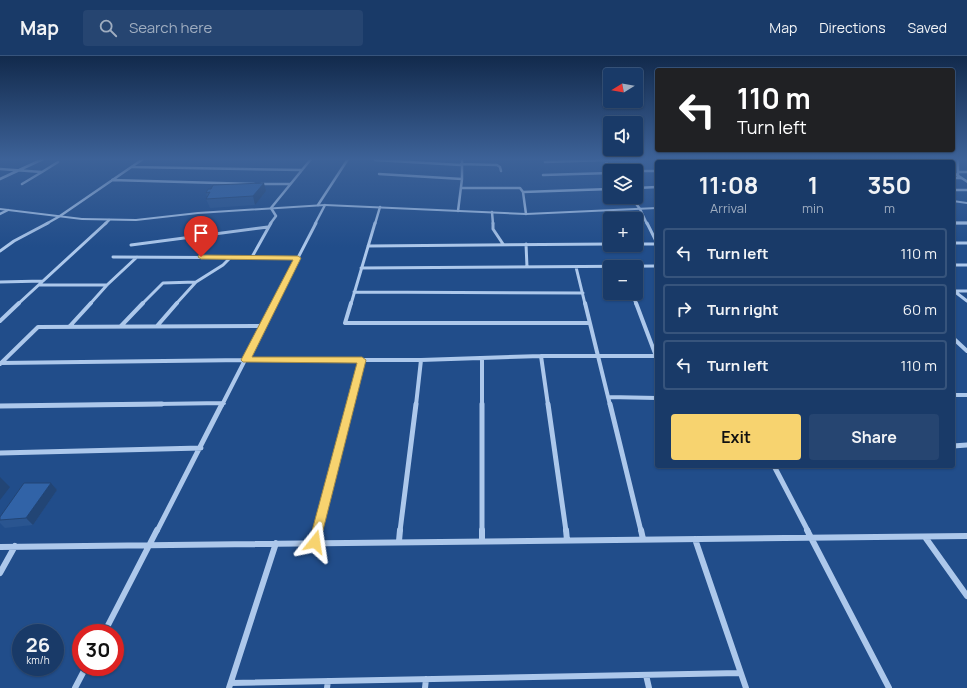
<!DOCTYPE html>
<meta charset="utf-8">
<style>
:root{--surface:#193a68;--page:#264571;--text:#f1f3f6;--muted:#9fadc0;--line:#37547c;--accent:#f7d36f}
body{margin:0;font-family:Manrope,sans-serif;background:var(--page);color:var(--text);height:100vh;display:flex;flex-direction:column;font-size:15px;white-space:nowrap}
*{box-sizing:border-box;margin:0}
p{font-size:13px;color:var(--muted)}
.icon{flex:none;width:22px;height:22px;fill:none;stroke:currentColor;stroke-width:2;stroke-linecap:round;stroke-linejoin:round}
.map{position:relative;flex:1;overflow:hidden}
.drawer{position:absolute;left:655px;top:104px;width:300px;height:308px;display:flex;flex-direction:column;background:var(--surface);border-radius:4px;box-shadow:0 1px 3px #0004,0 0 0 1px var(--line)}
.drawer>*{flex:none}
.banner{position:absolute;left:655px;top:12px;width:300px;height:84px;border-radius:4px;box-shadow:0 1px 3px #0004,0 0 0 1px var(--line);background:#202124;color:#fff;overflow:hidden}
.needle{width:26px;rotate:259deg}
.tools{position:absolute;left:603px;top:12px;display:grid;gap:8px}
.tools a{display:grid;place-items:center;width:40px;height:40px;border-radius:4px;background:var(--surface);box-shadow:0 1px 3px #0004,0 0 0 1px var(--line);font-size:20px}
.speed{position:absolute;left:12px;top:568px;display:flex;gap:8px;font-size:20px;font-weight:700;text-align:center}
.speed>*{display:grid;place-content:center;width:52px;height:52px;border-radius:50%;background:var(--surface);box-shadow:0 1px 3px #0004,0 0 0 1px var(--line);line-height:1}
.speed small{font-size:10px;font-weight:400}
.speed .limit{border:6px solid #d22;background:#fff;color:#111}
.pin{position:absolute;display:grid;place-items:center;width:34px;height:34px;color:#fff;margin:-41px -17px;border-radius:50% 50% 50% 0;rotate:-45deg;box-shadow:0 0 4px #0007}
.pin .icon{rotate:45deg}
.me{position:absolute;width:44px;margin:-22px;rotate:15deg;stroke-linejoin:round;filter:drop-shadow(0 0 3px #0008)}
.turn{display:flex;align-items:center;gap:14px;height:84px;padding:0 16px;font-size:18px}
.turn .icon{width:52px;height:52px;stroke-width:2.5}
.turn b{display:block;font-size:28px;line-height:34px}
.eta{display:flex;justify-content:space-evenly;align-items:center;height:68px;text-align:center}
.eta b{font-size:24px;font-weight:700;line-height:28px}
.button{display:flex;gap:8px;margin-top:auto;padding:8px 16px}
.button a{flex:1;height:46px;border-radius:4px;background:var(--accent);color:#111;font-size:16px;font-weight:700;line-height:46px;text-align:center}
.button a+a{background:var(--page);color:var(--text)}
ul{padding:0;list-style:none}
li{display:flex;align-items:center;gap:12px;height:50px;margin:0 8px 6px;padding:0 8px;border:2px solid var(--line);border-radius:4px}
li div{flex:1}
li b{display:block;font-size:15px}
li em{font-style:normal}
header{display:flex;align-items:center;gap:24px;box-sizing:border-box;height:56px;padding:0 20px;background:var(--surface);border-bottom:1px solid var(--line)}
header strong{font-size:19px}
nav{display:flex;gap:22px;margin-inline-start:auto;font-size:14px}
.search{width:280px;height:36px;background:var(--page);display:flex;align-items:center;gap:10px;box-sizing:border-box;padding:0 14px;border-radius:4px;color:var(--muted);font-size:15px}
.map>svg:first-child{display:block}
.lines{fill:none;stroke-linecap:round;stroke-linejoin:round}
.minor-far4{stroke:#adc8eb;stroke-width:2.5}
.minor-far3{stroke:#adc8eb;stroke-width:3}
.minor-far2{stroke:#adc8eb;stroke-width:4}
.minor-far1{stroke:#adc8eb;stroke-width:5}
.minor{stroke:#adc8eb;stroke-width:6}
.tertiary{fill:#adc8eb;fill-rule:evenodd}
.wall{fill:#2a5590}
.shaded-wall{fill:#224575}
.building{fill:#3163a7;stroke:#224575}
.route{fill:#f7d36f;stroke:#a18948}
</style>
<header>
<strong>Map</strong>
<div class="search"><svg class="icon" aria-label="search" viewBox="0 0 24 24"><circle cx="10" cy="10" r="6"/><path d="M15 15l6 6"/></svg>Search here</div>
<nav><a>Map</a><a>Directions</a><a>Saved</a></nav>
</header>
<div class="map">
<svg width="967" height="632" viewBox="0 0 967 632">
<rect width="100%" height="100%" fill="#214d8a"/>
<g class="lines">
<path class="minor-far4" d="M604,103L612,115
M788,103L790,106
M821,103L824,106
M847,103L851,106
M857,103L858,106
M958,103V120
M375,104L461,109
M545,106L638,103
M461,108L497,109L500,111L501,115
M132,111L302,114
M0,113L42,116L58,106
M636,115H657
M958,116H967
M379,118L462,123
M543,119L610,117
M953,122H961
M0,123L43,103
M112,124L254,128
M22,128L42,116
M261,128H290
M461,132H520L523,136L526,158
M636,132L657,131
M953,134H967
M523,136L610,133
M631,141L640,153L647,168
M318,149L348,103
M458,155L462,123V103
M492,156L493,168
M0,158L8,154
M953,167H967
M46,168L60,160L143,103
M105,168L109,164
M270,168L276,160L271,152L311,103
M315,168L325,149
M375,168L380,151"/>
<path class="minor-far3" d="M493,167V173L503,188
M647,167L657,187
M953,167H967
M953,187H967
M526,188L527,211
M636,188H657
M131,189L268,171
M368,190L610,188
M0,195L14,185L48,167
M113,201L298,202
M252,201L271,167
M953,209H967
M576,211L585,248
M361,212L657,210
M0,226L43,225
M39,229H107
M953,235H967
M954,235L967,245
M354,236L583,237
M632,237L636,248
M18,248L106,167
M90,248L107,229L137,201
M142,248L163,227L196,226
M176,248L196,226L223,209L231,201
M274,248L316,167
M351,248L375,167"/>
<path class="minor-far2" d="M351,247L345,267H590
M585,247L610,349
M636,247L656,300
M0,265L19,247
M121,270L143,247
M157,270L177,247
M69,271L91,247
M953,282L967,295
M541,300L548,349
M482,302V349
M0,307L246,304H421L541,300H657
M0,308L38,271L263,270
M953,339H967
M608,341L657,342
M87,349L224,347
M222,349L274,247
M350,349L362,304
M416,349L421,304"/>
<path class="minor-far1" d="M482,348V475
M548,348L566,475
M610,348L641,475
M0,350L162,348
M953,390L967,389
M0,397L201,392
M774,410L808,475
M157,475L222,348
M318,475L351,348
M400,475L416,348"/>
<path class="minor" d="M482,474V484
M566,474L567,484
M641,474L643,483
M807,474L889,632
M925,481L967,540
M695,483L746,632
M399,485L400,474
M315,486L318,474
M0,491L967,480
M0,517L15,490
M104,577L157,474
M646,619L649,632
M231,627L740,617
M75,632L86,611
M229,632L276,487
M327,632L328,625
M425,632L426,623"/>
<path class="tertiary" d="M934,103H938L942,106H938Z
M953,115L967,124V127L953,118Z
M953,144L967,146V148L953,146Z
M325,148L526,157L657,151V153L526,159L325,150L198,158L136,165L82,164L0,154V152L82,162L136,163L198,156Z"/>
</g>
<path class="wall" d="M266,135L255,149L210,152L206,143L207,141L206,137Z
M51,427L57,434L33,469L5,472L0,467V461Z"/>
<path class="shaded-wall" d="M264,127L266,135L255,149L253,140Z
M0,421L10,431L0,444Z
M51,427L57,434L33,469L26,462Z"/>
<path class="building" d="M264,127L253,140L206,143L210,136L206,137L208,133H211L213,129Z
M24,427H51L26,462L0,464V461Z"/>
<linearGradient id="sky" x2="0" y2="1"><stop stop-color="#122a4c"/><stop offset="0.54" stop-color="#3d6298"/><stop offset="1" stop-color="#3d6298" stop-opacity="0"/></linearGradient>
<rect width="967" height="191" fill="url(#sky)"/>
<path class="route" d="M199,199L298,200L301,202L252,301H362L366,304L319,490L315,492L311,490L309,486L357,307L243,306L241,304L293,204L201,203L198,201Z"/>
</svg>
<div class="tools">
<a><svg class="needle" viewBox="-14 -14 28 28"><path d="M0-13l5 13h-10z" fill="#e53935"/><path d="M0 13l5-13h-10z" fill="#9fadc0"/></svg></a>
<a><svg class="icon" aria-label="sound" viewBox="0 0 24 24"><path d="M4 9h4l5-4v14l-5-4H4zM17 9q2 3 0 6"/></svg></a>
<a><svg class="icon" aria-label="layers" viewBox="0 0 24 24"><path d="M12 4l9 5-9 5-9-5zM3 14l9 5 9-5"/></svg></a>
<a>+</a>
<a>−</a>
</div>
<div class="speed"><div>26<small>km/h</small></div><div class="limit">30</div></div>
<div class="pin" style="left:201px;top:201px;background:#d93025"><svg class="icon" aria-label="arrive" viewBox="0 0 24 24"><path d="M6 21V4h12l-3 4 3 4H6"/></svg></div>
<svg class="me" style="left:315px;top:486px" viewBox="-20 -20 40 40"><path d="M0-17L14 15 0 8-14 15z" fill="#f7d36f" stroke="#fff" stroke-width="4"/></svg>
<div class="banner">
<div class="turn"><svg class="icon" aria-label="left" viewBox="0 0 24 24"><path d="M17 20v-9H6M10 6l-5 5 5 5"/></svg><div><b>110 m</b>Turn left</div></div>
</div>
<section class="drawer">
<div class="eta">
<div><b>11:08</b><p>Arrival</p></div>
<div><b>1</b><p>min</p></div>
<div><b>350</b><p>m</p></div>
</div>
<ul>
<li><svg class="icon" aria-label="left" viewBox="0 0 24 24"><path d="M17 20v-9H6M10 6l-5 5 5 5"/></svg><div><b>Turn left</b></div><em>110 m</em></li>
<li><svg class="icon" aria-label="right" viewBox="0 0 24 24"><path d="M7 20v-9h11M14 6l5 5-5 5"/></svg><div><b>Turn right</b></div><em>60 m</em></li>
<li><svg class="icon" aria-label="left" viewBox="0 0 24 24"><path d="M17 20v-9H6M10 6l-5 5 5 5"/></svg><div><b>Turn left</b></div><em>110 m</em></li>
</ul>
<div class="button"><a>Exit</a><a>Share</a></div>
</section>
</div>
